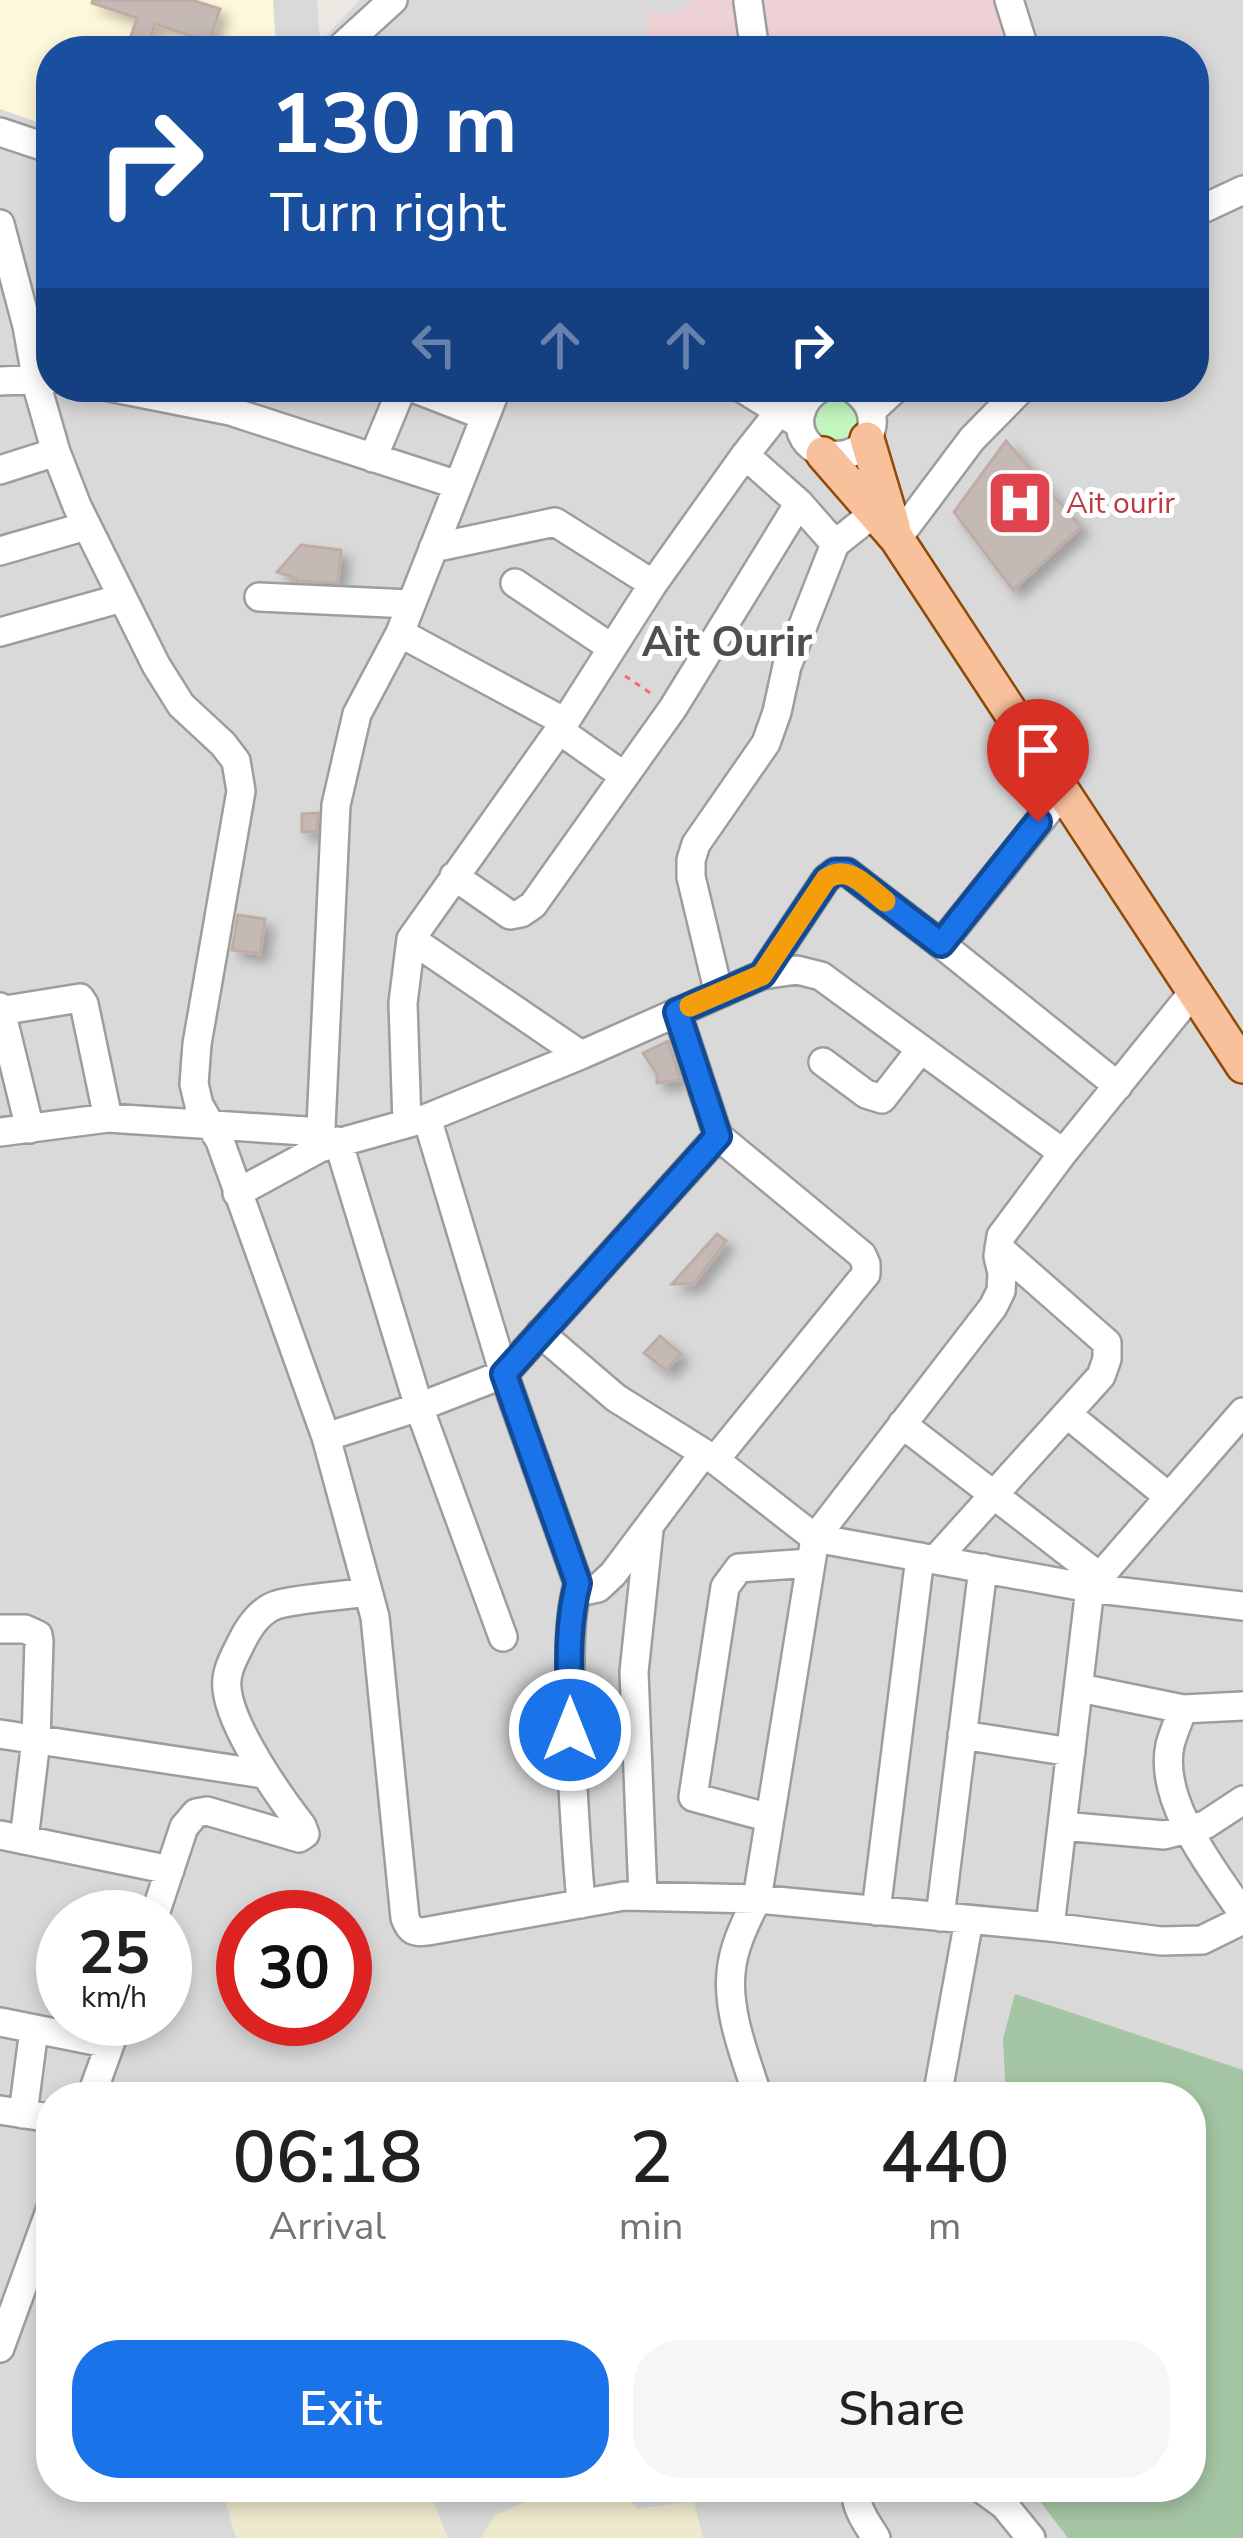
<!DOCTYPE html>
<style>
:root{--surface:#fff;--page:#f6f6f6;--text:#202124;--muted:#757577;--accent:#1a73e8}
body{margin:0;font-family:"Nunito Sans",sans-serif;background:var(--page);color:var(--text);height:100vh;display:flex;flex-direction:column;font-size:45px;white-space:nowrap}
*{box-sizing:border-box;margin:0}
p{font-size:39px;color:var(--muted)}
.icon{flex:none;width:66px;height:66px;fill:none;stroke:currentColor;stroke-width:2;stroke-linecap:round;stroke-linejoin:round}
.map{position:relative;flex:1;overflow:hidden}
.details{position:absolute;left:36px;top:2082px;width:1170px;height:420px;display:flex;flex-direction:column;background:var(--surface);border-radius:48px;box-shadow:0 6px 18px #0003}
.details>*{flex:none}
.hud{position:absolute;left:36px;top:36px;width:1173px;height:366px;border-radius:48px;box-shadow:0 6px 18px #0003;background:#1a4fa0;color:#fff;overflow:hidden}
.speed{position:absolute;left:36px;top:1890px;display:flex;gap:24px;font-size:60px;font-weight:700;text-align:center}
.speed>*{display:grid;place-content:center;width:156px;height:156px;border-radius:50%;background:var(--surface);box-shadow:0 6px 18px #0003;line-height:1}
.speed small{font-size:30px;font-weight:400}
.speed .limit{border:18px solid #d22;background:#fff;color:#111}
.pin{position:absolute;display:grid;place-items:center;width:102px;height:102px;color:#fff;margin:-123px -51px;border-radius:50% 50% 50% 0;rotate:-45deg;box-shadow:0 0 12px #0007}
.pin .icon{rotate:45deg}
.me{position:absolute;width:132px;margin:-66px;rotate:0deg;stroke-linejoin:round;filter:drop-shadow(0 0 9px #0008)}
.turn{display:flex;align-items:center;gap:42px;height:252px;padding:0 36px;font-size:54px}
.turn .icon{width:156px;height:156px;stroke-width:2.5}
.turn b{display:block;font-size:84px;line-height:102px}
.lanes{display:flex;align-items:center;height:114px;padding:0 36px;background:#0003;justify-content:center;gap:60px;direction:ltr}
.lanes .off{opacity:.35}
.eta{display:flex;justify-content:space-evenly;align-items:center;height:204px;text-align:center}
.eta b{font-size:72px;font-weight:600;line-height:84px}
.action{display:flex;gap:24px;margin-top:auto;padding:24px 36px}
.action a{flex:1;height:138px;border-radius:48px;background:var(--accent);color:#fff;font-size:48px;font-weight:600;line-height:138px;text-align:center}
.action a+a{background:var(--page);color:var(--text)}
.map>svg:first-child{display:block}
.residential{fill:#dad9d9;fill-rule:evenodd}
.commercial{fill:#eed1d5}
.education{fill:#fef8da}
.farmland{fill:#ece9cd}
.cemetery{fill:#a4c5a4}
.park{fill:#c4f7bf}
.building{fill:#c5b9b6;stroke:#beaca5;stroke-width:3;filter:url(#shadow)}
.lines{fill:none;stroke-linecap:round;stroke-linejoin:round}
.minor-casing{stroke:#9d9d9d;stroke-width:32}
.major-casing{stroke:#8f4b05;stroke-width:38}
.path{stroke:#f56c74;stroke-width:3;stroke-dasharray:6 6;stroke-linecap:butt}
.minor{stroke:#fff;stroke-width:27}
.major{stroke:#f8c19c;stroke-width:33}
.route-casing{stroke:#114b97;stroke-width:30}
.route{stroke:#1a73e8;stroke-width:21}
.slow{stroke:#f59e0b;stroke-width:21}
.labels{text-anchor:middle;stroke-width:10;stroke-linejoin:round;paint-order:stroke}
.health-label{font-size:30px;fill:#be3a42;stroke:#fff;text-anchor:start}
.district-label{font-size:42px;font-weight:bold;fill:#4f4f4f;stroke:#fff}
</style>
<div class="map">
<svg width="1243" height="2538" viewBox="0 0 1243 2538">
<defs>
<filter id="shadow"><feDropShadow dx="8" dy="8" stdDeviation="6" flood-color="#0004"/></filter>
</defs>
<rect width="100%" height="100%" fill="#ede8e2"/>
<path class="residential" d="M0,0H317L320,42L360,0H1243V2538H0ZM51,51H1194V387H51ZM63,1917H165V2019H63ZM243,1917H345V2019H243ZM51,2097H1191V2487H51Z"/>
<path class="commercial" d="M695,0H998L1012,51H648V13H677Z"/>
<path class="education" d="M0,0H273L276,46L270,51H51V127L0,109Z"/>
<path class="farmland" d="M221,2487H427L448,2538H236Z
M558,2487H616L638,2509L694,2501L703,2538H481L494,2516Z"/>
<path class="cemetery" d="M1015,1994L1243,2070V2538H1068L1029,2487H1191V2097H1006L1003,2039Z"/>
<path class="park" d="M816 420a21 21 0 1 1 42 0a21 21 0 1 1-42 0Z"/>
<path class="building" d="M93,0H192L220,9L209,42L155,24L146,51H126L137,18L92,3Z
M1006,441L1081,527L1013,590L954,512Z
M301,545L341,550L338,583L296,581V578L277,572Z
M318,813L317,832H302V814Z
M238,915L265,919L260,954L232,950Z
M668,1041L680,1080L657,1083V1074L643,1053Z
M717,1234L726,1241L694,1284H672Z
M660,1336L681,1354L666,1370L644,1353Z"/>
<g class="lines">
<g class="minor-casing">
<path id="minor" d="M1009,0L1025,51
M748,2L755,51
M337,51L393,0
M0,132L51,149
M1194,213L1243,190
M0,224L27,326L39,393L56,452L77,506L156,665L181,705L223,744L236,761L241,791L197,1044L194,1084L199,1105L220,1141L326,1437L375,1617L405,1918C410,1931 414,1933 428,1931L624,1896L757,1899L1050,1927L1161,1941L1202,1940L1243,1920
M0,381L51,379
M109,387L230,411L458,485
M740,387L793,420
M776,387L808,397
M822,387C810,394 803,402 800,416C794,462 866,471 872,425C874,408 864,396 850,387
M871,411L897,387
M745,455L799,503L835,544
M373,458L402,388H413L485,416
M0,470L56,452
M897,539L972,439L1023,387
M433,548L555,522L653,584
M0,551L86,526
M515,583L612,648
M259,597L410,604
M0,632L122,598
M400,633L565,722
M559,730L624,776
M454,876L510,915L521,913L533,905L673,708L799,503
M411,939L581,1055
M941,944L1118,1086
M762,975L826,879L835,872H847L941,944L1063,792
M719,994L691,877V860L696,844L766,743L777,712L787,666L835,544L874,513
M0,1007L30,1129
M0,1011L80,998L84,1004L108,1118
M677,1012L718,1136L862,1255L866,1264V1274L715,1460L815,1538L1090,1588L1243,1606
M823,1062L866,1094L882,1099L921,1049
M427,1118L504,1374L578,1583L588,1590L598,1588L613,1574L704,1453
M407,1123L403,1003L411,939L565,722L653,584L745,455L779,412
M0,1132L108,1118L321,1132
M338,1141L419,1407L503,1637
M320,1148L336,805L357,714L400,633L497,387
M237,1193L320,1148L427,1118L581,1055L762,975L797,970L821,976L1063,1153
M540,1333L616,1398L715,1460
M1067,1414L1169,1497
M902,1424L1100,1577
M326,1437L419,1407L504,1374L718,1136
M935,1560L1101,1376L1107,1359V1343L999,1248
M578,1583C569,1617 570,1652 570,1687C570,1760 575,1831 581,1904
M0,1629H25L38,1635L39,1641L36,1740L24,1840
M1080,1688L1183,1709
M1243,1706L1183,1709C1179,1720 1173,1733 1170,1745C1158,1802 1213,1869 1243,1914
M0,1734L264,1774
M962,1735L1071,1752
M770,1818L693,1797L725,1587L739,1568L811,1563
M1062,1826L1164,1835L1205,1825L1243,1800
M0,1835L170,1870
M643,1896L634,1672L649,1530
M876,1911L920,1557
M154,1917L184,1827L196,1813L207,1811L299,1838L305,1834L302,1826C278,1795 231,1728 227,1689C225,1673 233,1659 240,1645C247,1630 259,1611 276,1605C298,1598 343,1596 368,1592
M940,1917L983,1568
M1050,1927L1090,1588L1243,1412
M0,2022L110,2044
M91,2097L119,2019
M758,2097C746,2059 727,2013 731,1973C733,1946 746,1922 757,1899L815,1538L993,1307L1001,1291L1002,1273L998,1256L1001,1236L1063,1153L1194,991
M937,2097L969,1920
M0,2110L51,2118
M23,2114L34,2029
M0,2348L51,2208
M857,2487C853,2506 867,2523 876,2538
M979,2487L1004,2505L1031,2538"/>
</g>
<g class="major-casing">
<path id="major" d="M867,439L893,526
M823,454L897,539L1243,1066"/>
</g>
<path class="path" d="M625,676L652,694"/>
<use href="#minor" class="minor"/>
<use href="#major" class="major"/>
</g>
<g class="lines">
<g class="route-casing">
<path id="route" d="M570,1730C570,1682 565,1631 578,1583L504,1374L718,1136L677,1012L762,975L826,879L835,872H847L941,944L1038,822"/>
</g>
<use href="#route" class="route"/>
<path class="slow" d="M690,1006L762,975L826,879C848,863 867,887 885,901"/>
</g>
<defs>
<g id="hospital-square" transform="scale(3.45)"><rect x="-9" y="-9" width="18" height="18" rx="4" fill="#e0444e" stroke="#fff"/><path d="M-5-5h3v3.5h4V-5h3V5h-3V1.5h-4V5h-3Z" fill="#fff"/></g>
</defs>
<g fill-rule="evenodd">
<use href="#hospital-square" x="1020" y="503"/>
</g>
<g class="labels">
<g class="health-label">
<text x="1066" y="513">Ait ourir</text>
</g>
<g class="district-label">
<text x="727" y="656">Ait Ourir</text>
</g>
</g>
</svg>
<div class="speed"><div>25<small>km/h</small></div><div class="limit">30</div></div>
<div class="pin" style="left:1038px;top:822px;background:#d93025"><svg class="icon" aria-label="arrive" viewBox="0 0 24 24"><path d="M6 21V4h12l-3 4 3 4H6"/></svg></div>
<svg class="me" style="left:570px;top:1730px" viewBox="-20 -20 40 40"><circle r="17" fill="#1a73e8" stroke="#fff" stroke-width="3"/><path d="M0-11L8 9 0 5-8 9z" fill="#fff"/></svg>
<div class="hud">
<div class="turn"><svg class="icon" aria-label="right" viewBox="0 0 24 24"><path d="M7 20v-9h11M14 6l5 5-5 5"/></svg><div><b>130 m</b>Turn right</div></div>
<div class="lanes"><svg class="icon off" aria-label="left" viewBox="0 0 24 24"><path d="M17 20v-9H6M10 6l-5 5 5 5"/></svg><svg class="icon off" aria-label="ahead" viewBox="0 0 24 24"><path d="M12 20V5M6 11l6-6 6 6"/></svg><svg class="icon off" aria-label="ahead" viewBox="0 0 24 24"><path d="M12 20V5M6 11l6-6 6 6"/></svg><svg class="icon" aria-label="right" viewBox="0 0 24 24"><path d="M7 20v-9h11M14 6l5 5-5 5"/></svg></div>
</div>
<section class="details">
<div class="eta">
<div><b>06:18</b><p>Arrival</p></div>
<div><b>2</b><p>min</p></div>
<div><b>440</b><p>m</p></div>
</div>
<div class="action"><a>Exit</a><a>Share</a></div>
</section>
</div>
